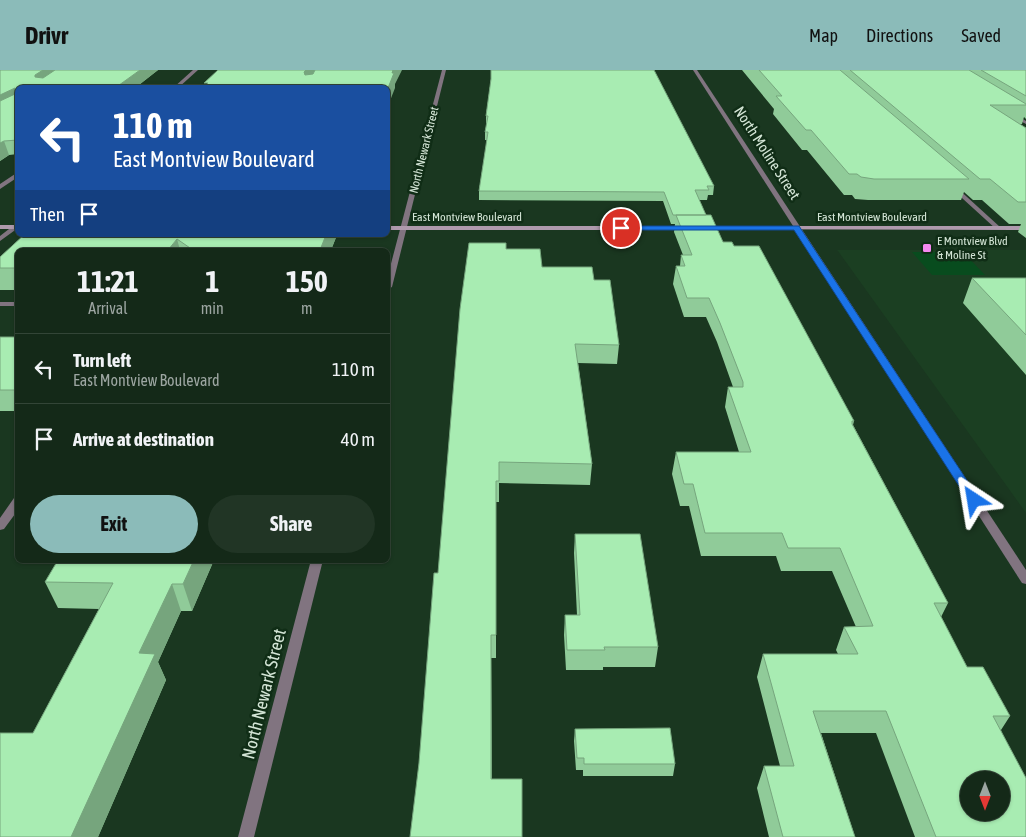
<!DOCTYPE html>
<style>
:root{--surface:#142918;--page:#213525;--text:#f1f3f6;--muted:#9da6a2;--line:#334537;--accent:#8bbbb9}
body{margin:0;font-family:"Asap Condensed",sans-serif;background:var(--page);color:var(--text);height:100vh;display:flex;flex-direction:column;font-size:19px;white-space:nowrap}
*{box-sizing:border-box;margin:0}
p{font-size:16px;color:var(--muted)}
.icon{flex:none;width:28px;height:28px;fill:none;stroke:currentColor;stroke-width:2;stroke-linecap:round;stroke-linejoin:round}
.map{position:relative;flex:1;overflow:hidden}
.sheet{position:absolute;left:15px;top:178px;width:375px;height:315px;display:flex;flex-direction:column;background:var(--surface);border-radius:8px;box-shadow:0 1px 4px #0004,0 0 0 1px var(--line)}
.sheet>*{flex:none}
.hud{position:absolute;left:15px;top:15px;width:375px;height:152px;border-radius:8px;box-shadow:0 1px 4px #0004,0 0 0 1px var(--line);background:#1a4fa0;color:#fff;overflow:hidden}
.needle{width:32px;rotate:180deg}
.tools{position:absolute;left:960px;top:701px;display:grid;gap:10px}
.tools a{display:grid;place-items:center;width:50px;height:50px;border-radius:50%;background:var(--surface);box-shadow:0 1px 4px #0004,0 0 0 1px var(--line);font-size:25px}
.pin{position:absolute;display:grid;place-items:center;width:42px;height:42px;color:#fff;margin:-21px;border:2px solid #fff;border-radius:50%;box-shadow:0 1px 5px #0007}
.me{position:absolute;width:55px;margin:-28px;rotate:327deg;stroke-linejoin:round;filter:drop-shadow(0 0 4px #0008)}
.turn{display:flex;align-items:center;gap:18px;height:105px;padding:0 15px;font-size:22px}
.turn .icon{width:65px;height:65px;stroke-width:2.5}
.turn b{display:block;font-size:35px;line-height:42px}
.then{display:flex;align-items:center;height:48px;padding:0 15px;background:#0003;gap:10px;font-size:19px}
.eta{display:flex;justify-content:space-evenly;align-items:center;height:85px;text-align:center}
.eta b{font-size:30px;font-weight:700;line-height:35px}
.primary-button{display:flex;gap:10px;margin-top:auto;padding:10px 15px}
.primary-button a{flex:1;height:58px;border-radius:30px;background:var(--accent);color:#111;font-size:20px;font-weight:700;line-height:58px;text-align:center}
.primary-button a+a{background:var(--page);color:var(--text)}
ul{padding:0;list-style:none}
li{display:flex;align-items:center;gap:15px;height:70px;padding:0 15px;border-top:1px solid var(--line)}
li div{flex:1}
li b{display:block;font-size:19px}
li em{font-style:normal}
header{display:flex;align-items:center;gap:30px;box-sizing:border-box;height:70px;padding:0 25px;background:var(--accent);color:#111}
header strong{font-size:24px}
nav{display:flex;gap:28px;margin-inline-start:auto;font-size:18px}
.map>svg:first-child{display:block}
.built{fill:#1b3f22}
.green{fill:#084c1e}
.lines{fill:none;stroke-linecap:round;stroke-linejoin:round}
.service{fill:#817480;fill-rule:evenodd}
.minor{fill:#817480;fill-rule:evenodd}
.tertiary{fill:#817480;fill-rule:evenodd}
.secondary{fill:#af9aad;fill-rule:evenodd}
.wall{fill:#90cb99}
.shaded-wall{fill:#76a57d}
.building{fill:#a8ecb2;stroke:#76a57d;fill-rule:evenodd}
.route{fill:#1a73e8;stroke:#114b97}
.poi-dot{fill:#f489f0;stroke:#102d16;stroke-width:2}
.labels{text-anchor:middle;stroke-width:5;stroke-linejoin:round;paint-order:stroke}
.far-street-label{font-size:12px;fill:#d4e5d6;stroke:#102d16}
.far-poi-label{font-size:12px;fill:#d4e5d6;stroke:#102d16;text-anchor:start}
.street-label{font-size:15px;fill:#d4e5d6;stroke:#102d16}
.near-street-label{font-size:18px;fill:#d4e5d6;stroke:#102d16}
</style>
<header>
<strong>Drivr</strong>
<nav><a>Map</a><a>Directions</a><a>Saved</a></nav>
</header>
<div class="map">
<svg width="1026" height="767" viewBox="0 0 1026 767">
<rect width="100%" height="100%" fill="#1a3720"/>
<path class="built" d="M837,180H1026V443L838,181Z"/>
<path class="green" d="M912,182H963L985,205H932Z"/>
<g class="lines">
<path class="service" d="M18,102V107L0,119V114Z
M951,116H955L1000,157V159H996L951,118Z
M0,232H18V236H0Z
M14,428H18V440L4,459L0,460V448Z"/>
<path class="minor" d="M193,0H198L178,18H173Z
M442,0H446L392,217L388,219V205Z
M1009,43H1013L1026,51V54L1009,45Z
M18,152V158L0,171V166Z
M311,490H323L254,767H238Z"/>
<path class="tertiary" d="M693,0H697L1026,500V514L1022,513Z"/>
<path class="secondary" d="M0,155H18V159H0Z
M388,156H688L691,158L688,160H388Z
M705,156H1026V160L703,159L702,158Z"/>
</g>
<path class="wall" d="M0,0H158L135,18H18V84L9,85L0,91Z
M742,0H1026V49L1024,47L1022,54H1019L1026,58V168L1018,162L1021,154H1009L982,130H973L964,122L961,130H868L855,129L852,125H844L807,80H802L773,44L774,39Z
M491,9L714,116L713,125H708L707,130H699L706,145L723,172L734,176L854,351L853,355L948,533L941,547L967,597L1010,646L1001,660L1026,767H915L876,663H821L855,767H769L757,718L764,696H780L757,607L763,584H838L836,580L844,557H856L832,501H781L776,486H701L689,436H680L672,404L676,382H739L725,337L728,317H733L717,272L706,247H684L673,214L676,196H680L681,185H683L674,162L675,154H671L663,131L479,130V121L487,70H485V62L487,53H486V46Z
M24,165L149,166L148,165H337L331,180H18V220H0V187Z
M506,179L542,197L594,210L619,275L617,294L578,293L592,394L590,415L499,413V432H496V588H491L492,709L522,767L419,693L438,503Z
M972,208H1026V305L963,233Z
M0,267H18V341H0Z
M575,464L658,577L655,597H603V600H566L564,565L565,545H577L574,483Z
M214,490L192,541H181L158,592L166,610L98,767H0L33,663L99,539L58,538L45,512Z
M575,659L675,694L673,706H583V700H576L574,671Z"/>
<path class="shaded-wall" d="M43,0H65L39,16L35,7V5Z
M140,0H158L135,18H115Z
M306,0H319L306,17L304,2Z
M393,0H402L395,14V18L388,36V18Z
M15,18L18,25L0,40V25Z
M4,71L9,85L0,91V73Z
M326,165H337L331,180H320Z
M177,169L180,180H168Z
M194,490H214L192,541L183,514Z
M172,514L181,541L158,592L166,610L98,767H71L139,583Z
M491,565V588L492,731L491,709Z"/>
<path class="building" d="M0,0H43L35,5V7L43,8L55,0H140L115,18H18V70L4,71L0,73V31L15,24V18L0,25Z
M218,0H306L304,2L305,5L313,4L315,0H393L392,3H394L388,18H203L208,13H204Z
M491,0H654L714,116H707L709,120H695L706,145H673L664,122L479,121L488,62H485L488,46H486L491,9Z
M759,0H840L969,109H874L861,107L857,104H849L811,60H806L776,26H782Z
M850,0H969L1026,34V35H990L1026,58V132H1018L990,109H980Z
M981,0H1026V26Z
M676,145H711L723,172H732L734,176H759L854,351H852V354L948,533H934L967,597H983L1010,646H993L1026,708V767H936L886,641H813L855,767H783L764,696H794L763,584H858L844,557L873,556L840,478H788L782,463H705L693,414H684L676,382H751L728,317H743V312L720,253L709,228H687L676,196H685L681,185H692ZM969,710H1001V742H969Z
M24,165L172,166L171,165H326L320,180H193L177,169L168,180H18V198H0V187Z
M469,173H506V179H540L542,197H592L594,210H610L619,275L575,274L592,394L499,392V411H496V565H491V709H522V767H410L419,693L434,503H438L460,239Z
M972,208H1026V265Z
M0,267H18V320H0Z
M575,464H640L658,577H604L605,580H567L565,545H580Z
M58,490H194L183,514H172L139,583L155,584L71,767H0V663H33L113,513L45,512Z
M670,658L675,694H584V688H577L575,659Z"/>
<path class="route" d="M618,156H799L978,427L980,430L978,433H970L794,160H621L617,158Z"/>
<rect class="poi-dot" x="922" y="173" width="10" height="10" rx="2.5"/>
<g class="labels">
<g class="far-street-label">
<text transform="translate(424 80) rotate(-76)" y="4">North Newark Street</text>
<text x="467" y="151">East Montview Boulevard</text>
<text x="872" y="151">East Montview Boulevard</text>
</g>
<g class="far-poi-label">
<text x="937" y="175">E Montview Blvd<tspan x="937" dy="14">&amp; Moline St</tspan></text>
</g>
<g class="street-label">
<text transform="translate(767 83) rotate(57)" y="5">North Moline Street</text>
</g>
<g class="near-street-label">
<text transform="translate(264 624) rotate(-76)" y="6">North Newark Street</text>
</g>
</g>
</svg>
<div class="tools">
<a><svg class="needle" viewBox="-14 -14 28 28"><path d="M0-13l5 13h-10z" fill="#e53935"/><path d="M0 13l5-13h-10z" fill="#9da6a2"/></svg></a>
</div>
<div class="pin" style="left:621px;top:158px;background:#d93025"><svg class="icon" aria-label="arrive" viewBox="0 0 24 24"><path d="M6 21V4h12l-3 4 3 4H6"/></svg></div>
<svg class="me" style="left:974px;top:430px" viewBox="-20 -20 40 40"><path d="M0-17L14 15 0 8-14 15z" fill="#1a73e8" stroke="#fff" stroke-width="4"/></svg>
<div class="hud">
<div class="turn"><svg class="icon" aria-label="left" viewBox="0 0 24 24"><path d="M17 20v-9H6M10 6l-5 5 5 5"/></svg><div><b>110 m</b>East Montview Boulevard</div></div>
<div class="then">Then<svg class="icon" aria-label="arrive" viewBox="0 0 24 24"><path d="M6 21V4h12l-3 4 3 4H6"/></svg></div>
</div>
<section class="sheet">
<div class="eta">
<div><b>11:21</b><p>Arrival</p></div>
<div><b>1</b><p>min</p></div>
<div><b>150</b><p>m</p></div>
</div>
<ul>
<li><svg class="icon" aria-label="left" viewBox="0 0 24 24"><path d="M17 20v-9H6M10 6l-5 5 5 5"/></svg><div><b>Turn left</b><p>East Montview Boulevard</p></div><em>110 m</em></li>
<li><svg class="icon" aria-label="arrive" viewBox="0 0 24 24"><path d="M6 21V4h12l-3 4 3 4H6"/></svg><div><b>Arrive at destination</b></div><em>40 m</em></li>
</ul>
<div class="primary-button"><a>Exit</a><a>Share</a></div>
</section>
</div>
